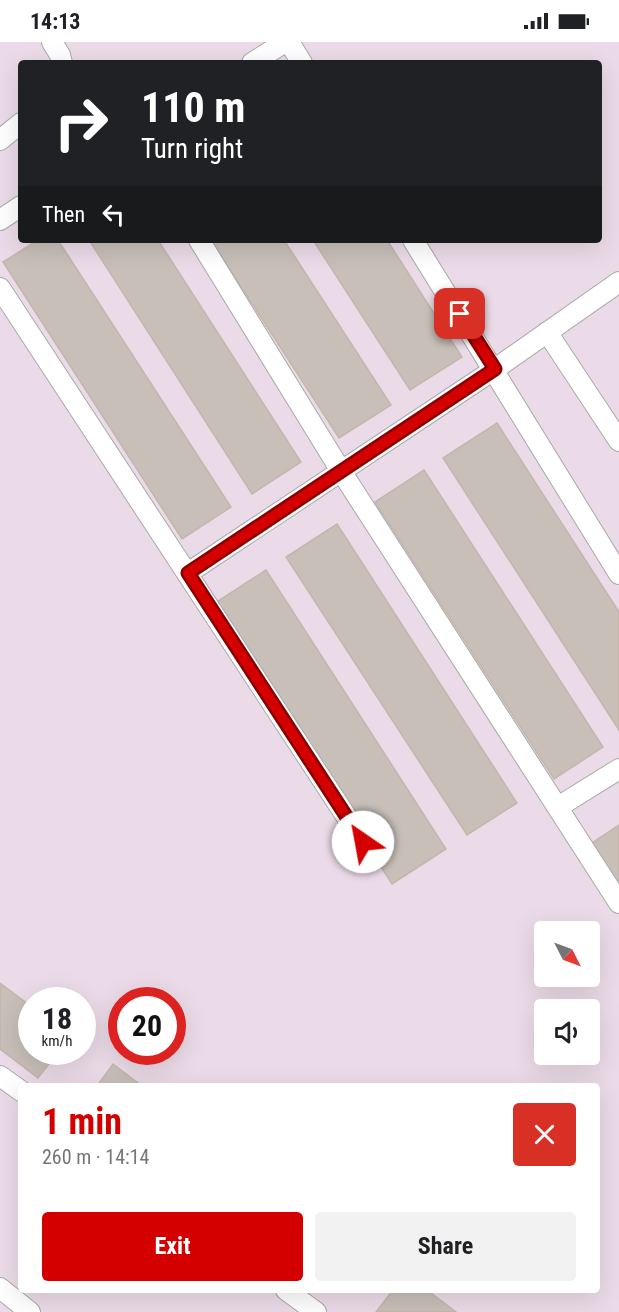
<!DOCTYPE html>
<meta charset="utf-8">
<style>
:root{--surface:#fff;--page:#f2f2f2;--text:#202124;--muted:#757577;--accent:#d40000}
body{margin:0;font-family:"Roboto Condensed",sans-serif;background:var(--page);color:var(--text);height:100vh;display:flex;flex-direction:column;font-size:22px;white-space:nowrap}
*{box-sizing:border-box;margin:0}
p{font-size:20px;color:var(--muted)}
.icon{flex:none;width:33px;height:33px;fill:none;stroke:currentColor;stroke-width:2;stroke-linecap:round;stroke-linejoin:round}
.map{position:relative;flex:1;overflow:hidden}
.side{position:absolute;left:18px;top:1041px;width:582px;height:210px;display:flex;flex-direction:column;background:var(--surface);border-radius:6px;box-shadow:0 6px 24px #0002}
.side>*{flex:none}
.guide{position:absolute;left:18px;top:18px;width:584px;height:183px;border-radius:6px;box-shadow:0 6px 24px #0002;background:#202124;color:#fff;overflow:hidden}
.needle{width:39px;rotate:132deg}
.controls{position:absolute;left:534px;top:879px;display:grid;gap:12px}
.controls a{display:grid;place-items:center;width:66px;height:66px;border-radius:6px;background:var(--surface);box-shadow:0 6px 24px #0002;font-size:30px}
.speed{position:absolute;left:18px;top:945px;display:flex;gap:12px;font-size:30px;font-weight:700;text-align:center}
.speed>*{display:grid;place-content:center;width:78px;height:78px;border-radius:50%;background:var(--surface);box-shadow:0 6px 24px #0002;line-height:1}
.speed small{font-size:15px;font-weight:400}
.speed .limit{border:9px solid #d22;background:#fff;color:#111}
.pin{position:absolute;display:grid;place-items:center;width:51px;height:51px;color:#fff;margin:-26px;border-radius:12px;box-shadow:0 3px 9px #0006}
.me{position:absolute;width:66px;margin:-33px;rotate:327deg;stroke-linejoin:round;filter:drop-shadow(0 0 4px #0008)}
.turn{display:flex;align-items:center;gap:21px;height:126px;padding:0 24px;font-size:27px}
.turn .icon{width:78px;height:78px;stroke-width:2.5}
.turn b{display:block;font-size:42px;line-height:51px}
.then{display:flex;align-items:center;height:57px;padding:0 24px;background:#0003;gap:12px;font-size:22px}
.round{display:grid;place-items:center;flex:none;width:63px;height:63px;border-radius:6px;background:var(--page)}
.headline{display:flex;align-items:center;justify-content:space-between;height:102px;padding:0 24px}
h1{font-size:36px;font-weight:700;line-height:45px;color:var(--accent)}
.primary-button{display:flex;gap:12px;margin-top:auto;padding:12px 24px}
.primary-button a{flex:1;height:69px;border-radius:6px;background:var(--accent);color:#fff;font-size:24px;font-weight:700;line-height:69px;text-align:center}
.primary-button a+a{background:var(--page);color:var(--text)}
.status{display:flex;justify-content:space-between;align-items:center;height:42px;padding:0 30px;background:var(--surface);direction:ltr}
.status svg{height:16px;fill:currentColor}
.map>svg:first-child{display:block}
.industrial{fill:#ebdbe8;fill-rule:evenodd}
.building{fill:#c7bfb8;stroke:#c4b6ab;stroke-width:1.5}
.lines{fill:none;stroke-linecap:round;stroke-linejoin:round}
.minor-casing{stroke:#a9a9a9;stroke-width:22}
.minor{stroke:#fff;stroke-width:20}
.route-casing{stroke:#8a0000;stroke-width:15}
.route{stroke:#d40000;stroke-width:10}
</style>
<div class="status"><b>14:13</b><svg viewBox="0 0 49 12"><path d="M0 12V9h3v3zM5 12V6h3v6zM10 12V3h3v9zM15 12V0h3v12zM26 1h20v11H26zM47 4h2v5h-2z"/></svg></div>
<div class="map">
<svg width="619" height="1270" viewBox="0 0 619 1270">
<rect width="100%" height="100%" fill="#f2efe9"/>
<path class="industrial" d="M0,0H619V1270H0ZM21,21H598V198H21ZM544,890H590V934H544ZM32,958H82V1010H32ZM122,958H172V1010H122ZM544,968H590V1012H544ZM21,1044H597V1248H21Z"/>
<path class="building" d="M38,198H58L231,465L182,497L3,220Z
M89,198H158L301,420L252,452Z
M211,198H284L391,363L339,396Z
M313,198H387L462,315L410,348Z
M497,381L619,570V688L443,416Z
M424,428L603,705L554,737L375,460Z
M337,482L517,761L467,793L286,515Z
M266,528L446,807L392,842L212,563Z
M619,783V850L589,803Z
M0,941L32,965V1010H58L38,1036L0,1007Z
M113,1022L142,1044H97Z
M393,1248H427L456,1270H376Z"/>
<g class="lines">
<g class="minor-casing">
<path id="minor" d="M52,0L60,13L62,21
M289,0L302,21
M252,21L285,0
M0,98L21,81
M0,178L21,164
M199,198L341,429L619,861
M413,198L619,532
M0,246L363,800
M547,290L619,399
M188,531L495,327L619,240
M558,765L619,727
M0,1034L21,1049
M0,1246L30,1270
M286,1248L316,1270"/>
</g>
<use href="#minor" class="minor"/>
</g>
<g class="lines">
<g class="route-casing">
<path id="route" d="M363,800L188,531L495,327L460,272"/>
</g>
<use href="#route" class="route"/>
</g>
</svg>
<div class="controls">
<a><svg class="needle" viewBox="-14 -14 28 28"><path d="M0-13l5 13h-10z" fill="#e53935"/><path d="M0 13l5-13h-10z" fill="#757577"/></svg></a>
<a><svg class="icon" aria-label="sound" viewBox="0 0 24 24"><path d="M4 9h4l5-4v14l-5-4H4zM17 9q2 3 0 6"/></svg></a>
</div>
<div class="speed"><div>18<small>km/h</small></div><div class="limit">20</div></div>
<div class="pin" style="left:460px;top:272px;background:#d93025"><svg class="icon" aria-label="arrive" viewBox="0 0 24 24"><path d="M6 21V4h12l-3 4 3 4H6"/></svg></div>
<svg class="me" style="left:363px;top:800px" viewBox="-20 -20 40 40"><circle r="19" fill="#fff"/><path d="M0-13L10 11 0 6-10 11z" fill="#d40000"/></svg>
<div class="guide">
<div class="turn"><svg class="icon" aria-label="right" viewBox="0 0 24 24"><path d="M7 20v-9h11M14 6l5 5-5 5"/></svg><div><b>110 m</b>Turn right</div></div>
<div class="then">Then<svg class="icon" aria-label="left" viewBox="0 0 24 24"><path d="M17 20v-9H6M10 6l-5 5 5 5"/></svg></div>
</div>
<section class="side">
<div class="headline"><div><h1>1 min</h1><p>260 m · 14:14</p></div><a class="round" style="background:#d93025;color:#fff"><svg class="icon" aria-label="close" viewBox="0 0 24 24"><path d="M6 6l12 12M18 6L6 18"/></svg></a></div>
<div class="primary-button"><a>Exit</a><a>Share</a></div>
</section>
</div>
